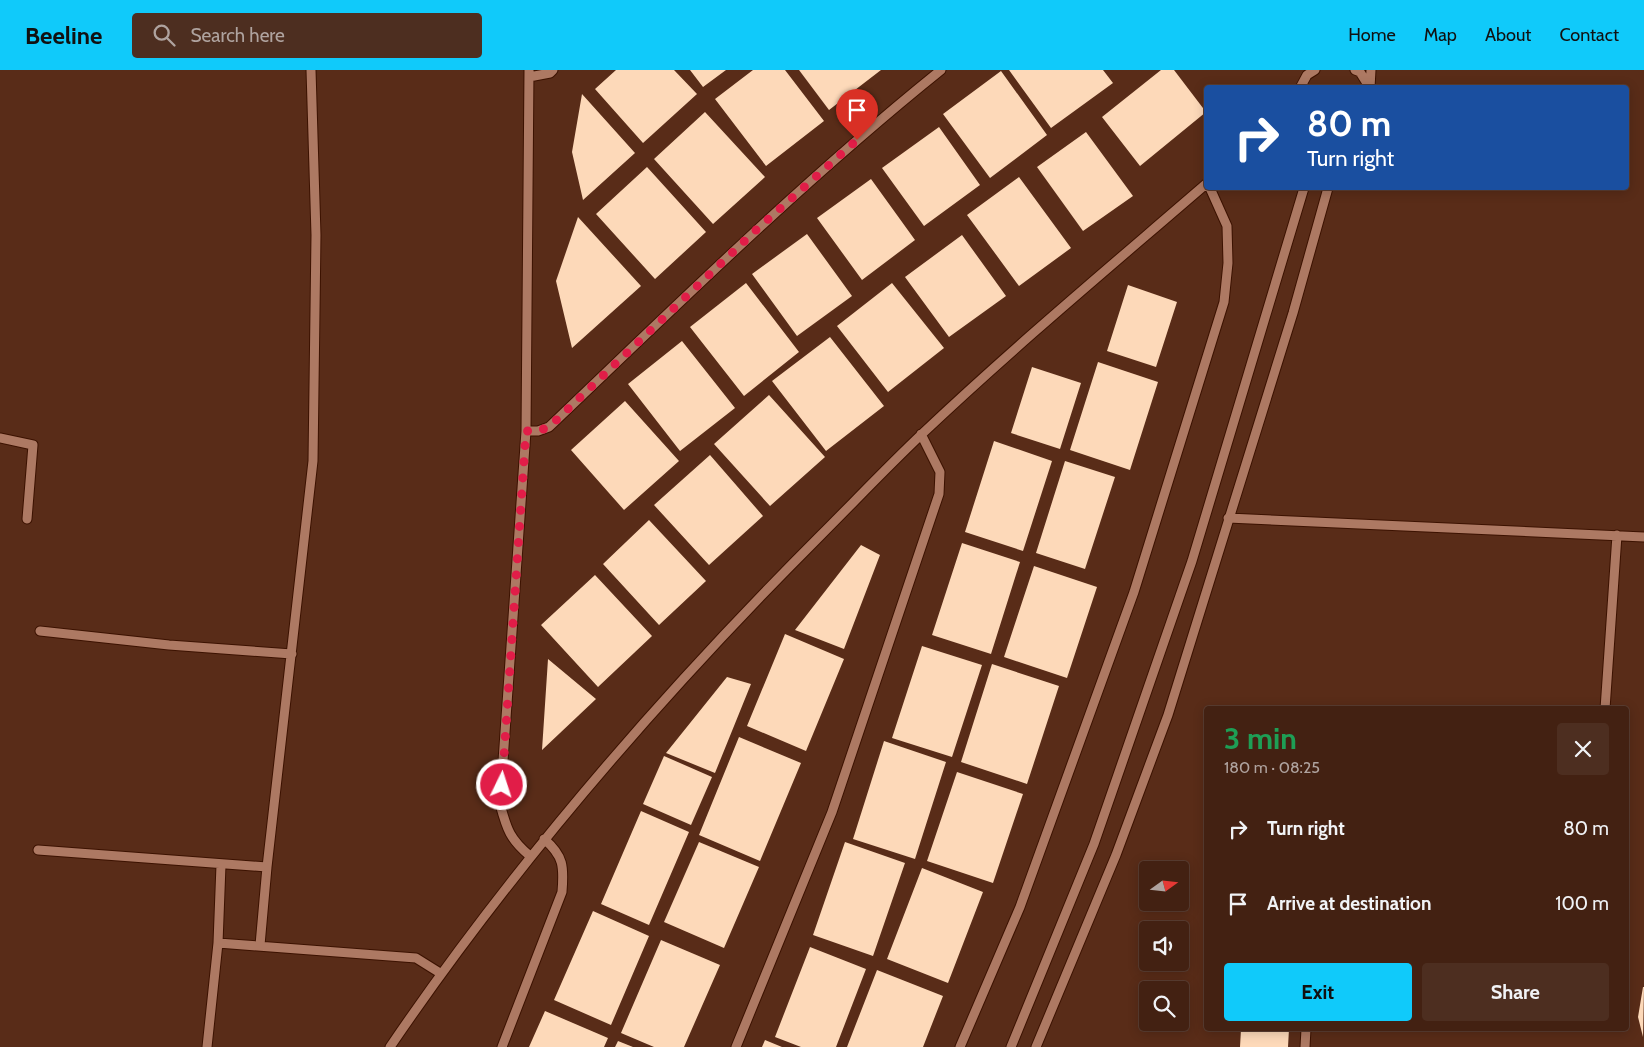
<!DOCTYPE html>
<meta charset="utf-8">
<style>
:root{--surface:#432112;--page:#4d2e20;--text:#f1f3f6;--muted:#afa39f;--line:#5b3e32;--accent:#10cafa}
body{margin:0;font-family:Cabin,sans-serif;background:var(--page);color:var(--text);height:100vh;display:flex;flex-direction:column;font-size:19px;white-space:nowrap}
*{box-sizing:border-box;margin:0}
p{font-size:16px;color:var(--muted)}
.icon{flex:none;width:28px;height:28px;fill:none;stroke:currentColor;stroke-width:2;stroke-linecap:round;stroke-linejoin:round}
.map{position:relative;flex:1;overflow:hidden}
.sheet{position:absolute;left:1204px;top:636px;width:425px;height:325px;display:flex;flex-direction:column;background:var(--surface);border-radius:5px;box-shadow:0 2px 12px #0003,0 0 0 1px var(--line)}
.sheet>*{flex:none}
.guide{position:absolute;left:1204px;top:15px;width:425px;height:105px;border-radius:5px;box-shadow:0 2px 12px #0003,0 0 0 1px var(--line);background:#1a4fa0;color:#fff;overflow:hidden}
.needle{width:32px;rotate:75deg}
.tools{position:absolute;left:1139px;top:791px;display:grid;gap:10px}
.tools a{display:grid;place-items:center;width:50px;height:50px;border-radius:5px;background:var(--surface);box-shadow:0 2px 12px #0003,0 0 0 1px var(--line);font-size:25px}
.pin{position:absolute;display:grid;place-items:center;width:42px;height:42px;color:#fff;margin:-51px -21px;border-radius:50% 50% 50% 0;rotate:-45deg;box-shadow:0 0 5px #0007}
.pin .icon{rotate:45deg}
.me{position:absolute;width:55px;margin:-28px;rotate:4deg;stroke-linejoin:round;filter:drop-shadow(0 0 4px #0008)}
.turn{display:flex;align-items:center;gap:18px;height:105px;padding:0 20px;font-size:22px}
.turn .icon{width:65px;height:65px;stroke-width:2.5}
.turn b{display:block;font-size:35px;line-height:42px}
.round{display:grid;place-items:center;flex:none;width:52px;height:52px;border-radius:5px;background:var(--page)}
.summary{display:flex;align-items:center;justify-content:space-between;height:85px;padding:0 20px}
h1{font-size:30px;font-weight:700;line-height:38px;color:#1e9e55}
.primary-button{display:flex;gap:10px;margin-top:auto;padding:10px 20px}
.primary-button a{flex:1;height:58px;border-radius:5px;background:var(--accent);color:#111;font-size:20px;font-weight:700;line-height:58px;text-align:center}
.primary-button a+a{background:var(--page);color:var(--text)}
ul{padding:0;list-style:none}
li{display:flex;align-items:center;gap:15px;height:75px;padding:0 20px}
li div{flex:1}
li b{display:block;font-size:19px}
li em{font-style:normal}
header{display:flex;align-items:center;gap:30px;box-sizing:border-box;height:70px;padding:0 25px;background:var(--accent);color:#111}
header strong{font-size:24px}
nav{display:flex;gap:28px;margin-inline-start:auto;font-size:18px}
.search{width:350px;height:45px;background:var(--page);display:flex;align-items:center;gap:12px;box-sizing:border-box;padding:0 18px;border-radius:5px;color:var(--muted);font-size:19px}
.map>svg:first-child{display:block}
.building{fill:#fdd9b9}
.lines{fill:none;stroke-linecap:round;stroke-linejoin:round}
.minor-casing{stroke:#3c1200;stroke-width:11}
.minor{stroke:#ad7963;stroke-width:9}
.route{stroke:#e11d48;stroke-width:9;stroke-dasharray:0 16.2}
</style>
<header>
<strong>Beeline</strong>
<div class="search"><svg class="icon" aria-label="search" viewBox="0 0 24 24"><circle cx="10" cy="10" r="6"/><path d="M15 15l6 6"/></svg>Search here</div>
<nav><a>Home</a><a>Map</a><a>About</a><a>Contact</a></nav>
</header>
<div class="map">
<svg width="1644" height="977" viewBox="0 0 1644 977">
<rect width="100%" height="100%" fill="#592c18"/>
<path class="building" d="M616,0H674L697,24L643,73L595,19Z
M690,0H726L703,17Z
M753,0H785L824,51L766,96L715,29Z
M799,0H881L829,40Z
M1009,0H1103L1113,13L1051,58Z
M1161,0H1174L1206,42L1140,96L1102,47Z
M1001,1L1047,65L990,108L943,44Z
M582,24L635,83L583,130L572,82Z
M705,42L765,107L713,154L654,89Z
M939,57L980,115L924,156L882,98Z
M1086,62L1133,126L1083,161L1037,97Z
M647,97L706,162L655,209L596,144Z
M1019,107L1071,178L1019,216L967,145Z
M871,109L915,170L862,210L817,148Z
M578,147L641,216L572,278L556,211Z
M807,164L852,226L797,266L752,204Z
M962,165L1006,226L949,267L905,207Z
M746,213L799,282L744,326L690,257Z
M892,213L944,278L888,322L837,256Z
M1128,215L1177,232L1156,297L1107,281Z
M830,267L884,336L826,381L772,311Z
M682,271L735,338L680,381L628,314Z
M1098,292L1158,312L1130,400L1070,380Z
M1032,297L1081,313L1060,379L1011,363Z
M769,325L825,387L770,436L714,374Z
M625,331L679,391L624,440L571,380Z
M994,371L1052,391L1023,481L965,462Z
M710,385L763,446L709,495L654,435Z
M1065,391L1115,407L1085,499L1036,483Z
M649,450L706,511L659,555L603,494Z
M962,473L1020,492L991,584L932,565Z
M861,475L880,485L844,579L795,560Z
M1034,496L1097,517L1067,608L1004,587Z
M595,505L652,566L598,617L541,555Z
M785,564L844,589L806,681L747,656Z
M922,576L982,595L952,687L892,668Z
M548,589L596,629L542,680Z
M992,594L1059,616L1027,714L961,692Z
M727,607L751,614L715,703L666,683Z
M739,667L801,693L760,791L699,765Z
M884,671L946,692L915,789L853,769Z
M664,686L712,707L691,755L643,734Z
M957,702L1023,724L993,813L927,791Z
M641,741L689,762L649,855L601,834Z
M699,772L759,797L724,878L664,852Z
M845,772L905,793L873,886L813,865Z
M922,798L983,822L948,913L887,889Z
M593,841L649,866L611,955L554,930Z
M661,870L720,895L684,977H654L621,963Z
M810,877L866,899L836,977H801L775,967Z
M877,900L943,926L923,977H847Z
M1643,917H1644L1643,967L1638,947Z
M545,941L608,968L604,977H529Z
M1241,959H1289L1288,977H1240Z
M765,970L782,977H762Z
M618,971L633,977H615Z"/>
<g class="lines">
<g class="minor-casing">
<path id="minor" d="M529,0L526,361L500,734C507,760 510,769 530,786
M1355,0L1360,2L1370,18
M529,7L550,3L553,0
M1300,18L1307,5L1315,0
M1370,18L1371,0
M526,361H538L549,357C677,235 803,111 941,0
M0,368L33,375L27,449
M1228,448L1644,467
M40,561L169,575L292,584
M1605,639L1617,465
M38,780L267,797
M218,873L416,888L440,903
M260,875L267,797L313,391L316,165L311,0
M207,977L218,873L221,795
M390,977C516,792 663,623 821,465C855,431 888,396 923,363C1014,277 1111,196 1206,114
M502,977L562,822C564,797 564,786 544,769
M736,977L832,742L939,424L940,402L921,364
M960,977L1020,837L1134,522L1224,232L1228,193L1227,156L1210,118
M1011,977L1094,774L1192,491L1304,118
M1036,977L1116,785L1168,645L1293,243L1328,118
M1305,977L1306,959"/>
</g>
<use href="#minor" class="minor"/>
</g>
<g class="lines">
<path class="route" d="M502,715L526,361H538L549,357L755,161L857,70"/>
</g>
</svg>
<div class="tools">
<a><svg class="needle" viewBox="-14 -14 28 28"><path d="M0-13l5 13h-10z" fill="#e53935"/><path d="M0 13l5-13h-10z" fill="#afa39f"/></svg></a>
<a><svg class="icon" aria-label="sound" viewBox="0 0 24 24"><path d="M4 9h4l5-4v14l-5-4H4zM17 9q2 3 0 6"/></svg></a>
<a><svg class="icon" aria-label="search" viewBox="0 0 24 24"><circle cx="10" cy="10" r="6"/><path d="M15 15l6 6"/></svg></a>
</div>
<div class="pin" style="left:857px;top:70px;background:#d93025"><svg class="icon" aria-label="arrive" viewBox="0 0 24 24"><path d="M6 21V4h12l-3 4 3 4H6"/></svg></div>
<svg class="me" style="left:502px;top:715px" viewBox="-20 -20 40 40"><circle r="17" fill="#e11d48" stroke="#fff" stroke-width="3"/><path d="M0-11L8 9 0 5-8 9z" fill="#fff"/></svg>
<div class="guide">
<div class="turn"><svg class="icon" aria-label="right" viewBox="0 0 24 24"><path d="M7 20v-9h11M14 6l5 5-5 5"/></svg><div><b>80 m</b>Turn right</div></div>
</div>
<section class="sheet">
<div class="summary"><div><h1>3 min</h1><p>180 m · 08:25</p></div><a class="round"><svg class="icon" aria-label="close" viewBox="0 0 24 24"><path d="M6 6l12 12M18 6L6 18"/></svg></a></div>
<ul>
<li><svg class="icon" aria-label="right" viewBox="0 0 24 24"><path d="M7 20v-9h11M14 6l5 5-5 5"/></svg><div><b>Turn right</b></div><em>80 m</em></li>
<li><svg class="icon" aria-label="arrive" viewBox="0 0 24 24"><path d="M6 21V4h12l-3 4 3 4H6"/></svg><div><b>Arrive at destination</b></div><em>100 m</em></li>
</ul>
<div class="primary-button"><a>Exit</a><a>Share</a></div>
</section>
</div>
